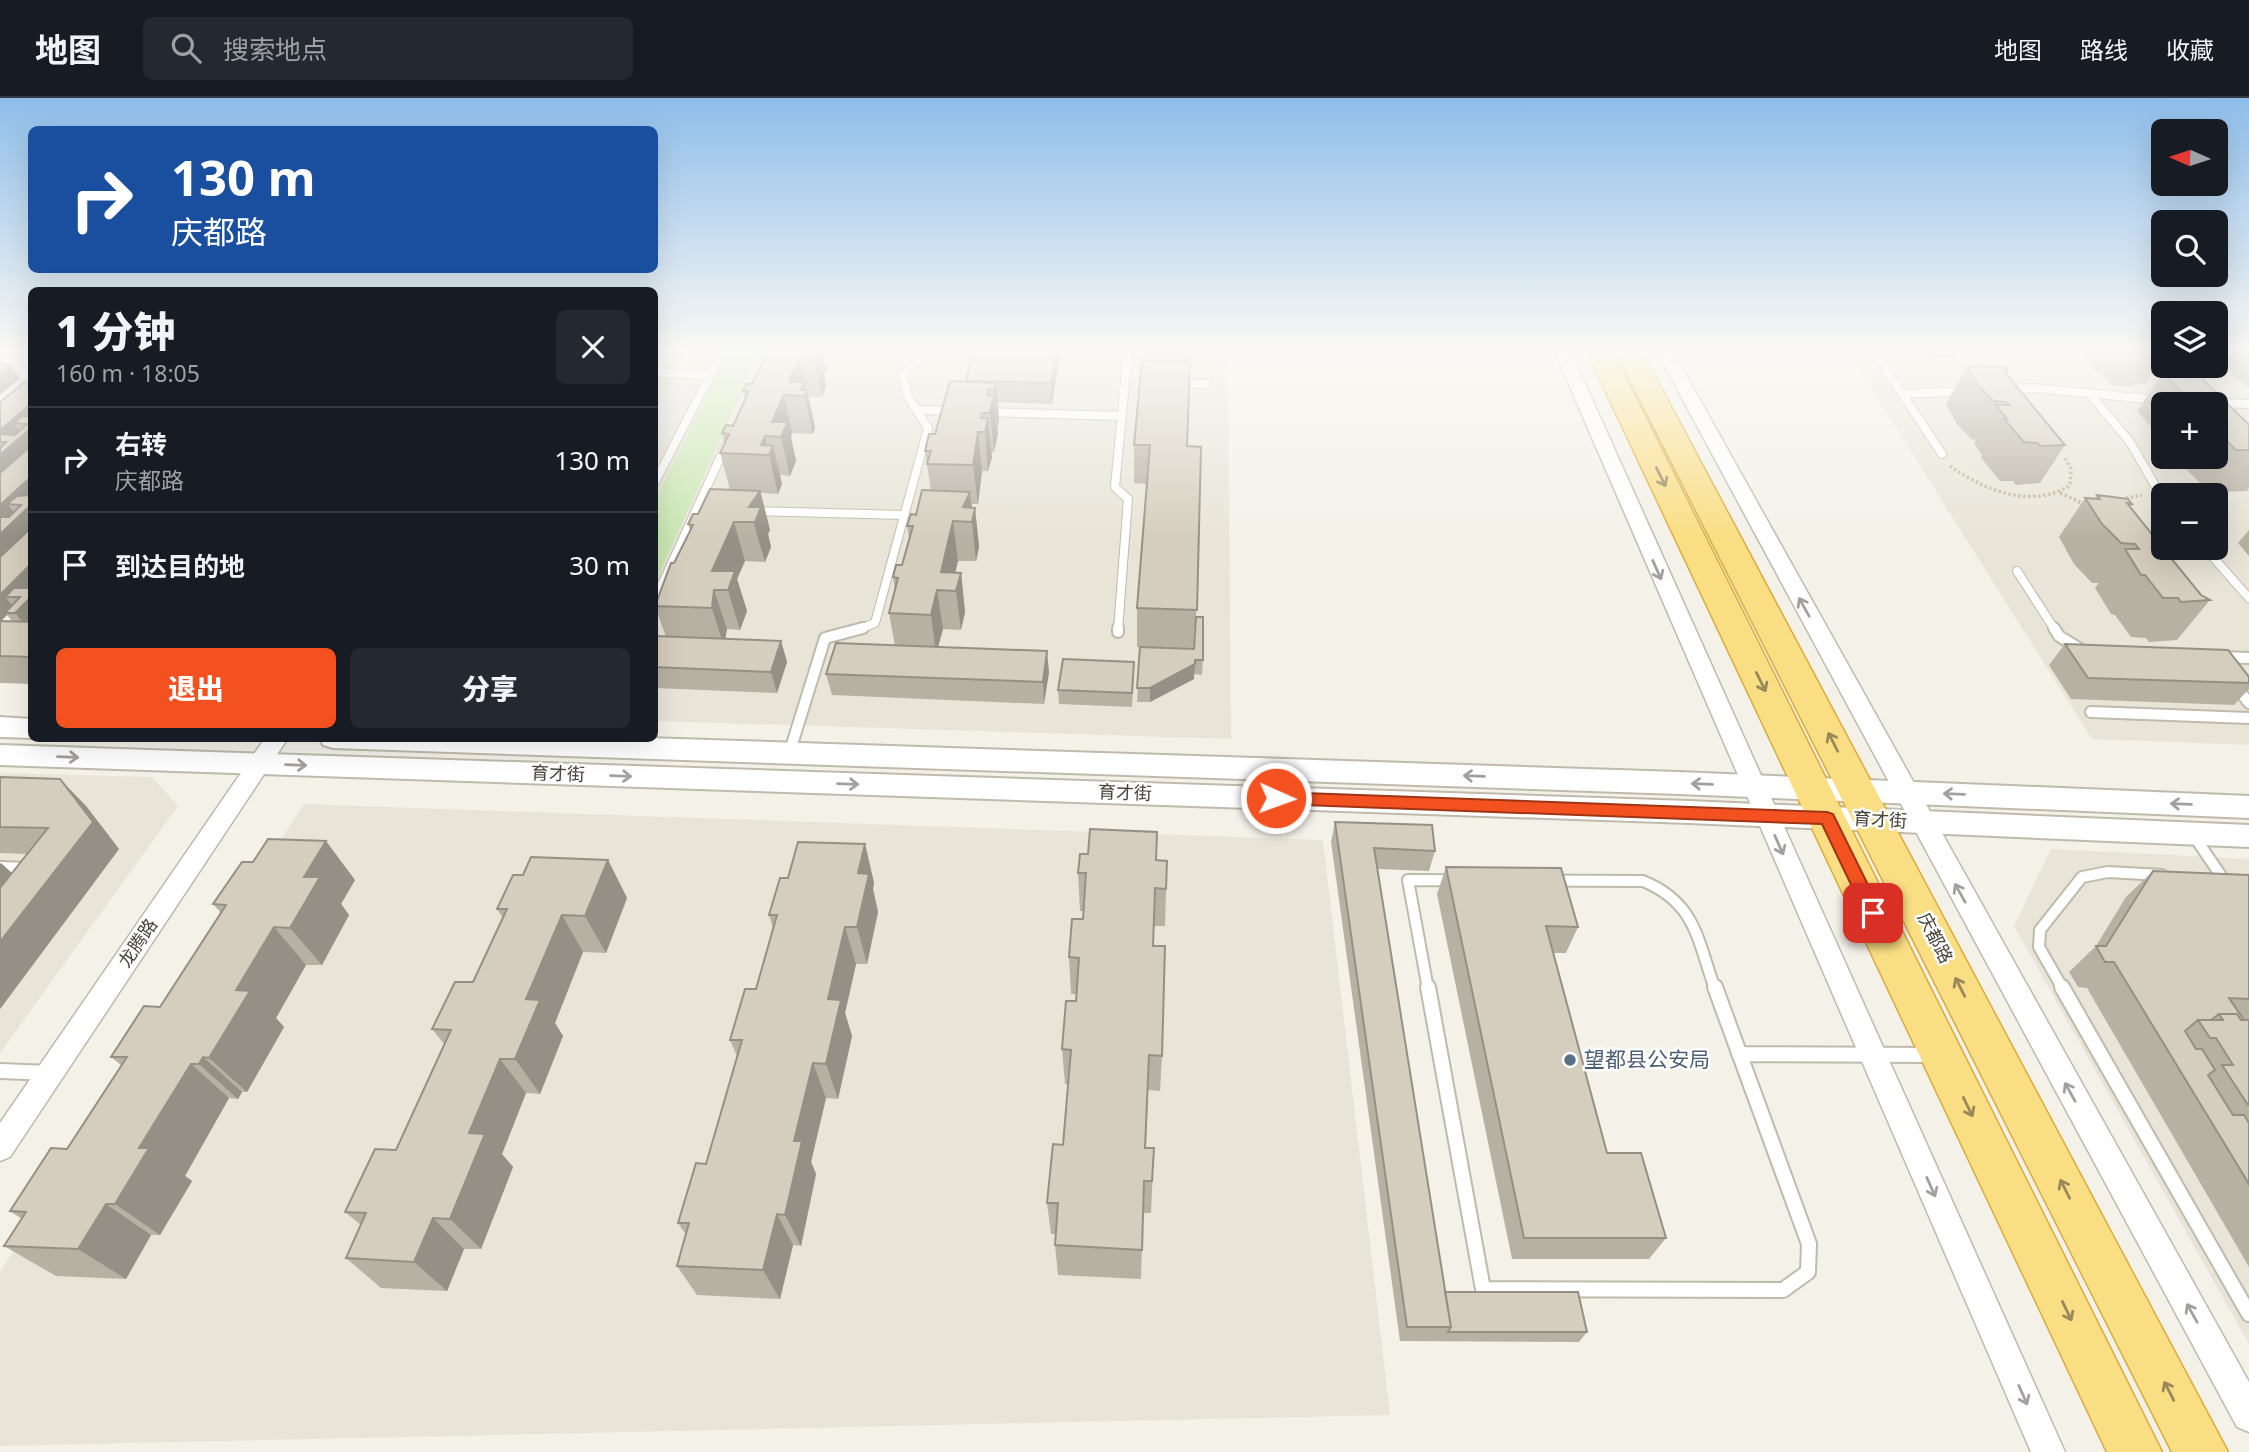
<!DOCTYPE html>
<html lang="zh">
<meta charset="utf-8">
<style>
:root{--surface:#171b24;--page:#242831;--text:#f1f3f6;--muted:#9ea1a6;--line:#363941;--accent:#f35120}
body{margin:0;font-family:"Noto Sans","Noto Sans SC",sans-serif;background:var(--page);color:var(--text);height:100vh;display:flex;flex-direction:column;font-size:26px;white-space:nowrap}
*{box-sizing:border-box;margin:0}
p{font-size:23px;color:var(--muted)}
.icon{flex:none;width:38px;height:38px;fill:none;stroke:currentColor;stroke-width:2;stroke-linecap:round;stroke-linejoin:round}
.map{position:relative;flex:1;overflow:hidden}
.details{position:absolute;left:28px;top:189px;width:630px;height:455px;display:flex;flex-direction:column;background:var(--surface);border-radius:10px;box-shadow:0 7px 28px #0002}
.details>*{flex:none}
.hud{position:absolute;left:28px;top:28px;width:630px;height:147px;border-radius:10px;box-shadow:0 7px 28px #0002;background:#1a4fa0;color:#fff;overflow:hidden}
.needle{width:46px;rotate:273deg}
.buttons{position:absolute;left:2151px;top:21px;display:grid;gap:14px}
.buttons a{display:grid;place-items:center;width:77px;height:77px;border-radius:10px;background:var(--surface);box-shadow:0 7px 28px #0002;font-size:35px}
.pin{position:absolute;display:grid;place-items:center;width:60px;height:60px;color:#fff;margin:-30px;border-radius:14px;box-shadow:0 4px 10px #0006}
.me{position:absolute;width:77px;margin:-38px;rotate:92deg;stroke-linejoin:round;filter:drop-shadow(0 0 5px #0008)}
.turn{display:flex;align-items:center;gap:24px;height:147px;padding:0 28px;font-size:32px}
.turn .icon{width:91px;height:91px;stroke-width:2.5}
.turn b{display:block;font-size:49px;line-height:60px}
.round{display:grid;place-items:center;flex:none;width:74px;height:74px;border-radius:10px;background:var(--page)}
.head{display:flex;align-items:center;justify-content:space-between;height:119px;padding:0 28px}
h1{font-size:42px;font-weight:800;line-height:52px}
.cta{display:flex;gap:14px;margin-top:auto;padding:14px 28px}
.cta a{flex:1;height:80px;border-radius:10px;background:var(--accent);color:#fff;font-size:28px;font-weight:800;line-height:80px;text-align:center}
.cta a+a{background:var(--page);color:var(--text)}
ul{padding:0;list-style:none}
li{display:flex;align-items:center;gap:21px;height:105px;padding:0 28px;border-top:2px solid var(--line)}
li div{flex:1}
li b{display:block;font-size:26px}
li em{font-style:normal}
header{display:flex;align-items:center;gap:42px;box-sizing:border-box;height:98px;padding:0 35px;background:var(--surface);border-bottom:2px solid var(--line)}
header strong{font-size:33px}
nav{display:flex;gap:38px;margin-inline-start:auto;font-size:24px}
.search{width:490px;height:63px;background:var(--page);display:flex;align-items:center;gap:18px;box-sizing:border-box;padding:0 24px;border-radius:10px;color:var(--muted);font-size:26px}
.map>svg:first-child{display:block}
.residential{fill:#e8e4d7;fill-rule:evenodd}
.green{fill:#cbe7b3}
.parking{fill:#e5e4e0}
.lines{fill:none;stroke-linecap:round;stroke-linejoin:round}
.service-far2-casing{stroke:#bfbaab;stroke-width:10}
.service-far1-casing{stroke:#bfbaab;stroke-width:14}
.service-casing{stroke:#bfbaab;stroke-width:18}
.minor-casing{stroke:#bfbaab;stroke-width:3}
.tertiary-casing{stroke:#bfbaab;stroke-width:4}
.trunk-casing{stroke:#d9ac3e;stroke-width:3}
.path{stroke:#c0b79d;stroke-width:3.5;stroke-dasharray:2.5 2.5;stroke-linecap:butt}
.service-far2{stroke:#fff;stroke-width:8}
.service-far1{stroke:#fff;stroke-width:10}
.service{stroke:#fff;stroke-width:14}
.minor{fill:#fff;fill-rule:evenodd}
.tertiary{fill:#fff;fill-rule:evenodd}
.trunk{fill:#fade84;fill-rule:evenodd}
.wall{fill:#b7b1a3;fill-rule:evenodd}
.shaded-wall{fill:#959085}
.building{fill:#d5cebe;stroke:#959085;stroke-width:2}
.oneway{stroke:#98885a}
.oneway2{stroke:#a3a09b}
.route{fill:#f35120;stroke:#9e3515;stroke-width:2}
.service-dot{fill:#5c6f8a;stroke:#fff;stroke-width:2.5}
.labels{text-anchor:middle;stroke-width:5;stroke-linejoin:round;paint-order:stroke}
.street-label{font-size:18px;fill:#474237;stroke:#fff}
.near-service-label{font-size:21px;fill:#4e5e75;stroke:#fff;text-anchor:start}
</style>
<header>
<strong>地图</strong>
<div class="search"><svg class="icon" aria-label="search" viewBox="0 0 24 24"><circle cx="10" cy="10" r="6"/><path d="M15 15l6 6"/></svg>搜索地点</div>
<nav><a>地图</a><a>路线</a><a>收藏</a></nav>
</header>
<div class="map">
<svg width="2249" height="1354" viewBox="0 0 2249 1354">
<rect width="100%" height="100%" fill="#f4f1e9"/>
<path class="residential" d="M655,252H1228L1231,641L655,623Z
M1847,252H2163V268H2216V252H2249V647L2092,641ZM2163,306H2216V359H2163ZM2163,397H2216V450H2163Z
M0,675L152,679L178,708L0,955Z
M304,706L1323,742L1390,1317L0,1348V1174Z
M2051,751L2249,761V1246L2014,828Z"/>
<path class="green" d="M729,252H761L655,485V403Z"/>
<path class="parking" d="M668,283L693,284L655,359V308Z"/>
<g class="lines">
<g class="service-far2-casing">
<path id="service-far2" d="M1873,252L1942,356
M0,264H32
M654,275L710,277
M654,279L670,252
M1177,285L1207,286
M2007,291L2035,290L2158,302
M1903,296L1966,293
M2090,296L2130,344L2163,401
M2216,305L2249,306
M917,312L956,313
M986,314L1122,318
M654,386L723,252
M752,413L904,417
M2205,450L2249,500
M2017,473L2055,532
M654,504L726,347
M858,532L875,525L928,330L907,297L903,277L927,252
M1118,532L1128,401L1115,389L1128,252"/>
</g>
<g class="service-far1-casing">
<path id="service-far1" d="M2054,530L2059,538L2080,551
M1118,534V530
M2222,559L2249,560
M2234,586L2249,605
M2091,614L2249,620
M789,656L825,540L863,530
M2194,738L2228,788
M0,769L29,770
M1428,891L1408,782L1643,783C1696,805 1697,841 1715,891
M2063,891L2039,849L2040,832L2082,779L2108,774L2162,777"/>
</g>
<g class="service-casing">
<path id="service" d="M1428,889L1483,1191L1783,1192L1808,1174L1809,1146L1715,889
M2062,889L2249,1216
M1739,956L1932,957
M0,973L50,975"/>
</g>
<g class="minor-casing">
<path id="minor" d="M1554,252H1570L2065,1354H2031Z
M1656,252H1672L2249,1284V1334L2237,1329Z
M265,640H288L10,1059L0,1063V1025Z"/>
</g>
<g class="tertiary-casing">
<path id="tertiary" d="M0,619L32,621L33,640L0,639Z
M320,640H647L1679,674L2249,698V720L1679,696L333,650L323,647Z
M0,647L1689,703L2249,727V749L1689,725L0,667Z"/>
</g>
<g class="trunk-casing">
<path id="trunk" d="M1586,252H1612L2162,1354H2107Z
M1615,252H1641L2228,1354H2172Z"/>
</g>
<path class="path" d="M1950,368C1983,392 2033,412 2070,387L2071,371L2064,358
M2060,395L2086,407
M2116,402L2142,397"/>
<use href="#service-far2" class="service-far2"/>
<use href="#service-far1" class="service-far1"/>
<use href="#service" class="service"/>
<use href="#minor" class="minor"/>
<use href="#tertiary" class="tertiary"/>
<use href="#trunk" class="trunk"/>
</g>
<path class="wall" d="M762,252H830H822L826,273L824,277L826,288L822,299H809L815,330L813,336L792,335L791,339L796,363L790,378L780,377L782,386L778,396L761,395L770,432L768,436L771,449L765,464L745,463L737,481L747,513L740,532L727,531L725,541L781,543L787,564L777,595L654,590V538L666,539L655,508L690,432L688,426L698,416L730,392L720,355L724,345L722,335L733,328L745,302L743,293L752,286L762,266L760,256Z
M974,252H1059V262L1052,306L997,304L999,323L997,329L998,336L994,354H991L992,359L988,373H982L978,406H972V410H975L979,449L976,463H958L955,475H961L965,514L961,532L943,531L938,549L1049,574L1044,606L832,597L826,576L895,548L889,515L895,492L893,479L902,467L909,440L907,428L931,393L925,353L966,284Z
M1144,252H1191L1187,348L1201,349L1196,519L1203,562L1202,577L1194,576V581L1150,604H1137L1140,549H1137V510L1147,386L1134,385V347L1144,263Z
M1912,252H1957L1953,260L1917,258Z
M2080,252H2163V260L2145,286H2135L2133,289L2111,287L2102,276L2097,275L2092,270L2094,267Z
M2216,252H2249V290L2241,282H2236L2231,277L2232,274L2216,260Z
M1967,268L2007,272L2006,275L2065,347L2040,385L2016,387L2013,383H2000L1981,360L1982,357L1974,345L1976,342L1971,341L1957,326L1946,306Z
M2163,275L2204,279L2202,281L2249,327V390L2247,393L2223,394L2220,391H2206L2182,367L2184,365L2178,359H2216V306H2163V342L2137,313Z
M32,278V586L0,585V304ZM7,517L13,524L0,523Z
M2097,397L2132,406L2130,409L2159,445L2172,455L2169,458L2201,497L2210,502L2177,542L2149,544L2146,540L2131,539L2115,517L2111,516L2095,490L2099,485H2092L2074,466L2059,439L2085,400H2095Z
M2249,432V458L2238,445Z
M2065,546L2249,579V591L2234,607L2071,601L2049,567Z
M1134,578L1132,609L1059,606L1058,592Z
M0,679L86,708L119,751L0,911V765L12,775L27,756L0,755Z
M1335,724L1435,753L1429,773L1378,771L1445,1194L1587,1234L1579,1244L1400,1243L1331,744Z
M865,746L874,785L873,791L878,814L867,866H856L845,915L852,938L838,1001L826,1000L811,1064L816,1076L801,1148L793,1147L780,1201L697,1197L677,1168L686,1137L678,1125L706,1066L737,958L730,942L756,891L773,830L769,817L788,780Z
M608,762L627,800L606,855L583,854L555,925L563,938L540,996L526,995L502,1056L513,1069L481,1151H464L447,1193L381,1190L346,1160L361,1127L345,1114L396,1052L445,947L432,931L473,884L503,820L497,811L523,777Z
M1156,762L1166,791L1165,828H1154L1153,848L1162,958L1160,993L1148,992L1146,1050H1154L1151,1115H1143L1141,1181L1058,1177L1055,1147L1056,1136H1051L1047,1105L1063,1047L1069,986H1065L1062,951L1076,903V896H1071L1069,859L1083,821V813H1080L1078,775Z
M1446,769L1578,829L1566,855H1553L1607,1055L1666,1140L1649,1161H1512L1437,796Z
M2153,773L2249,777V1169L2087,890L2078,889L2069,874L2096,848L2126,799Z
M355,782L341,806L349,817L322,867H306L276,920L284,929L247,994H242L238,1001L229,1000L185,1078L192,1083L160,1137H151L126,1181L56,1178L4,1148L22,1121L10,1113L67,1051L121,967L111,959L160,909L221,815L213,806Z"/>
<path class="shaded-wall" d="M818,252H822L826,273L824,277L826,288L822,299L814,262Z
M1057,252H1059V262L1052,306L1051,285Z
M799,261L815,330L813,336L805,298L789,284Z
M10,267L20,280L0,297V275Z
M996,285L999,323L998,329L994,291Z
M988,291L990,315L994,298L998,336L994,354L990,315L987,297Z
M784,297L792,335L791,339L796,363L790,378L781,339L772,324Z
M32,305V328L27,326L14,325L22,336L6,344H0V332Z
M988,320L992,359L988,373L985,334Z
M32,329V352L0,381V357Z
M978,334L982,373L978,406L973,367Z
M765,338L769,355L773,348L782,386L778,396L769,357L761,347Z
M32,378V386H29L32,389V402L21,407L7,406L16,417L0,430V407Z
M760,393L770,432L768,436L771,449L765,464L749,409Z
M970,394L973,419L975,410L979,449L976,463L972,424L963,409Z
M32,406V431L0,461V436Z
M953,423L958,463L951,492L941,474Z
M734,424L745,463L737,481L747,513L740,532L728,492L712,473Z
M32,465V475H29L32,479V492L20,499H5L14,509L5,515L7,517L0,524V497Z
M961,475L965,514L961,532L956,493Z
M714,492L727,531L724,549L712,510Z
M937,492L943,531L936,556L931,517Z
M32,498V525L27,529L15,515Z
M781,543L787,564L777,595L771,574Z
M1047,553L1049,574L1044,606L1043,584Z
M1195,566L1194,581L1150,604V590Z
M60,681L86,708L119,751L0,911V844L93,724Z
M326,743L355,782L341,806L349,817L322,867L290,830L304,779Z
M865,746L874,785L873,791L878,814L867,866L857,829L858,775Z
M608,762L627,800L606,855L585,818Z
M1,765L16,779L0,799V767Z
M562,817L583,854L555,925L563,938L540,996L515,961L526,901Z
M274,829L306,867L276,920L284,929L247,994L209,960L236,892Z
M845,829L856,866L845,915L852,938L838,1001L826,966L828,901Z
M203,959L242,994L238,1001L199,966Z
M500,961L526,995L502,1056L513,1069L481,1151L450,1121L469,1035Z
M813,965L826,1000L811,1064L816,1076L801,1148L785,1117L794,1043Z
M191,966L229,1000L185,1078L192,1083L160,1137L115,1106L139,1050Z
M106,1106L151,1137L126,1181L78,1151Z
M777,1116L793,1147L780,1201L763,1172Z
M433,1120L464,1151L447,1193L414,1164Z"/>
<path class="building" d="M762,252H818L814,262L799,261L789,284H805L801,292H807L805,298L784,297L772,324H788L781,339L765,338L761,347L773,348L769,357L720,355L729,336L722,335L726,327L733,328L749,293H743L746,286H752L767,257L760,256Z
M974,252H1057L1051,285L966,283Z
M1142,262L1190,264L1187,348L1201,349L1197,512L1137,510L1150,347H1134Z
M0,266L10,267L0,275Z
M1967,268L2004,269L2007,272H2003L2065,347L2040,348L2038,345L2024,344L2004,321H2007L1996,307H2009L2006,304L1993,303L1979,288Z
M2163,275H2201L2204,279H2200L2249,327V352H2236L2216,333V306H2193Z
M32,278V305L0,332V304Z
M950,283L996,285L994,291H988L987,297L994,298L990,315H982L981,320H988L985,334H978L973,367L927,366L931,353H925L929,336H935Z
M22,318L32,319V329L0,357V350L6,344H0V338L2,336L15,337L27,326L14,325Z
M32,347V378L0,407V375Z
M710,391L760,393L749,409H761L755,424H734L712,473H735L728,492H714L712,510L655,508L671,465H674L693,427L688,426L693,416H698Z
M922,392L970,394L963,409L975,410L972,424L953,423L941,474L961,475L956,493L937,492L931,517L889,515L898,480L893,479L896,467H902L913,428H907L911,416L916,417Z
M32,397V406L0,436V419H9L21,407L7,406L17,398Z
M2097,397L2128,401L2132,406L2127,405L2159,445H2163V450H2168L2172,455L2166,454L2201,497L2210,502L2181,504L2178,500H2163L2145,477H2141L2125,451H2139L2135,446L2121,445L2102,426L2085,400L2100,401Z
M32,429V465L0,497V459Z
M32,488V498L15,515H5L20,499H5L14,490H29Z
M1196,519H1203V562H1195V566L1150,590H1137L1140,549L1194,551Z
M0,523L32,524V559L0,558Z
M654,538L781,543L771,574L654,569Z
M836,545L1047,553L1043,584L826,576Z
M2065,546L2228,552L2249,579V585L2088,580Z
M1063,561L1134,564L1132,595L1058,592Z
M0,679L60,681L93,724L0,844V790L48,730L0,729Z
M1335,724L1432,727L1435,753L1374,750L1451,1229H1407Z
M1090,731L1157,734L1156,762L1167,763L1166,791L1155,790L1153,848H1165L1162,958L1149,957L1145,1050H1154L1152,1083H1144L1142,1152L1055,1147L1058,1105H1047L1053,1046L1063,1047L1071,952L1062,951L1066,903H1076L1079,860L1069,859L1072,821H1083L1086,775H1078L1080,756H1088Z
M268,741L326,743L304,779H320L290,830L274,829L236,892L250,893L209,960L203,959L199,966H191L139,1050H149L115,1106H106L78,1151L4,1148L26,1114L10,1113L51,1050L67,1051L127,959H111L144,908L160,909L226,807L213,806L242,764H253Z
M798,744L865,746L858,775L869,776L857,829H845L828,901L841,902L826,966L813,965L794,1043H802L785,1117L777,1116L763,1172L677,1168L689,1125H678L696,1065L706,1066L742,942H730L745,891H756L777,817H769L780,780H788Z
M531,759L608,762L585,818L562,817L526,901L540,902L515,961H500L469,1035L485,1036L450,1121L433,1120L414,1164L346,1160L366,1115L345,1114L375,1051L396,1052L451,932L432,931L455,884H473L507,811H497L513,777H523Z
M1446,769L1561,770L1578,829L1546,828L1607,1055H1641L1666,1140H1524Z
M2153,773L2249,777V901L2229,900L2244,922H2241L2237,916H2219L2211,922H2198L2185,933L2196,951H2202L2215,972L2208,977L2233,1017H2244L2249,1025V1086L2114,864H2105L2096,848H2106Z
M2219,916H2237L2241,922H2249V1007H2248L2222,967H2233L2216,940H2210L2198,922H2223Z
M1445,1194H1578L1587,1234H1448L1451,1229Z"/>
<defs><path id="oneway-shaft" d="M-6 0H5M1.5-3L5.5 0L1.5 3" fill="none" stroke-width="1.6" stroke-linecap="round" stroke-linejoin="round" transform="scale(1.75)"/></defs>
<g class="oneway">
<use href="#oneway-shaft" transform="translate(1661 379) rotate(64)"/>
<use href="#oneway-shaft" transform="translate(1761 584) rotate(64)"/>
<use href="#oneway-shaft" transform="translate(1833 644) rotate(-117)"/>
<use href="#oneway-shaft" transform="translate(1960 889) rotate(-117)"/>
<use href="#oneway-shaft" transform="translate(1968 1009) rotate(64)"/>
<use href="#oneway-shaft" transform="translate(2065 1091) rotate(-117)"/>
<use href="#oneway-shaft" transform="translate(2067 1213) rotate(64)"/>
<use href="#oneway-shaft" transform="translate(2169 1293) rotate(-117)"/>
</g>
<g class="oneway2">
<use href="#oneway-shaft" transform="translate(1657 472) rotate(66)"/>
<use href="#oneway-shaft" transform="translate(1804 509) rotate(-119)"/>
<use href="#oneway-shaft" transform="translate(68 659) rotate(2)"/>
<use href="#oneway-shaft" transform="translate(296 667) rotate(2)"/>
<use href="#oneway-shaft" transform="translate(621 678) rotate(2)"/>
<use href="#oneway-shaft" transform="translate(1474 678) rotate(-178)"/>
<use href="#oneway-shaft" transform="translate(848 686) rotate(2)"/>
<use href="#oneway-shaft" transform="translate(1702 686) rotate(-178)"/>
<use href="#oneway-shaft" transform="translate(1954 696) rotate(-178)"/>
<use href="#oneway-shaft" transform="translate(2181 706) rotate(-178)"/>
<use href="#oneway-shaft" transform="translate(1779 747) rotate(66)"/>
<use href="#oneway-shaft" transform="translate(1960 795) rotate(-119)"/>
<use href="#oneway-shaft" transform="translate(2070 994) rotate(-119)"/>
<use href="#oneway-shaft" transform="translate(1931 1089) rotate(66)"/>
<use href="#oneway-shaft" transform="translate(2192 1215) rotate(-119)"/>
<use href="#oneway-shaft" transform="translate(2023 1297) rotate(66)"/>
</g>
<linearGradient id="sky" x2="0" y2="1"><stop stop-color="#8ebdea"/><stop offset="0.57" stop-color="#faf9f5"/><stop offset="1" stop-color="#faf9f5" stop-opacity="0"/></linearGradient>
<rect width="2249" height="441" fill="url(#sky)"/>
<path class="route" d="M1276,694L1827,714L1833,716L1882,815L1873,822L1867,820L1822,726L1276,706L1268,700Z"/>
<circle class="service-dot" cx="1570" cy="962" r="7"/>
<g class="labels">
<g class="street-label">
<text transform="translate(558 676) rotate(2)" y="6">育才街</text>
<text transform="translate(1125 695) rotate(2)" y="6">育才街</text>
<text transform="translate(1880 722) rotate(3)" y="6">育才街</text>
<text transform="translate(1935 840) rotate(63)" y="6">庆都路</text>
<text transform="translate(138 845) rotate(-56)" y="6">龙腾路</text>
</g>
<g class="near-service-label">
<text x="1584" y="969">望都县公安局</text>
</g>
</g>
</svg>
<div class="buttons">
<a><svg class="needle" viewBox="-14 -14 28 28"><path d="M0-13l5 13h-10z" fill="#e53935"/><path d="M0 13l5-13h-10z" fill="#9ea1a6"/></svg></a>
<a><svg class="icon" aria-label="search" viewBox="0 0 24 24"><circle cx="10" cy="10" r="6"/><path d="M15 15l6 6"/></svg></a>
<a><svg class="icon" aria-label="layers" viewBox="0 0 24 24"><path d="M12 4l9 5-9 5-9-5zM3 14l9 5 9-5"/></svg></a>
<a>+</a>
<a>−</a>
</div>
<div class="pin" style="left:1873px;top:815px;background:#d93025"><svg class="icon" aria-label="arrive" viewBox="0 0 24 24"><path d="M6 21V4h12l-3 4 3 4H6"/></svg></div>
<svg class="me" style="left:1276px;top:700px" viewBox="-20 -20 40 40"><circle r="17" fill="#f35120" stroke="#fff" stroke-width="3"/><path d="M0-11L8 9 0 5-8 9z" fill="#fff"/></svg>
<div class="hud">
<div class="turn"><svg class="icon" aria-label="right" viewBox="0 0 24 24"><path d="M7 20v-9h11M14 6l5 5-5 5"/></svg><div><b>130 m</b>庆都路</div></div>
</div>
<section class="details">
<div class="head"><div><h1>1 分钟</h1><p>160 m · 18:05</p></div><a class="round"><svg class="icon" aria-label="close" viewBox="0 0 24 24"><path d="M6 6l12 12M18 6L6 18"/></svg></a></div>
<ul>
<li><svg class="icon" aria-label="right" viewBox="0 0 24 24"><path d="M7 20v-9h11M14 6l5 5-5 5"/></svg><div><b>右转</b><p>庆都路</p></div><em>130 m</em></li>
<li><svg class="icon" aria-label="arrive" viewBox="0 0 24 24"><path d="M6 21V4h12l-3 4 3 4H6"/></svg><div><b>到达目的地</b></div><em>30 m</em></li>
</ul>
<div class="cta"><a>退出</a><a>分享</a></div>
</section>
</div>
